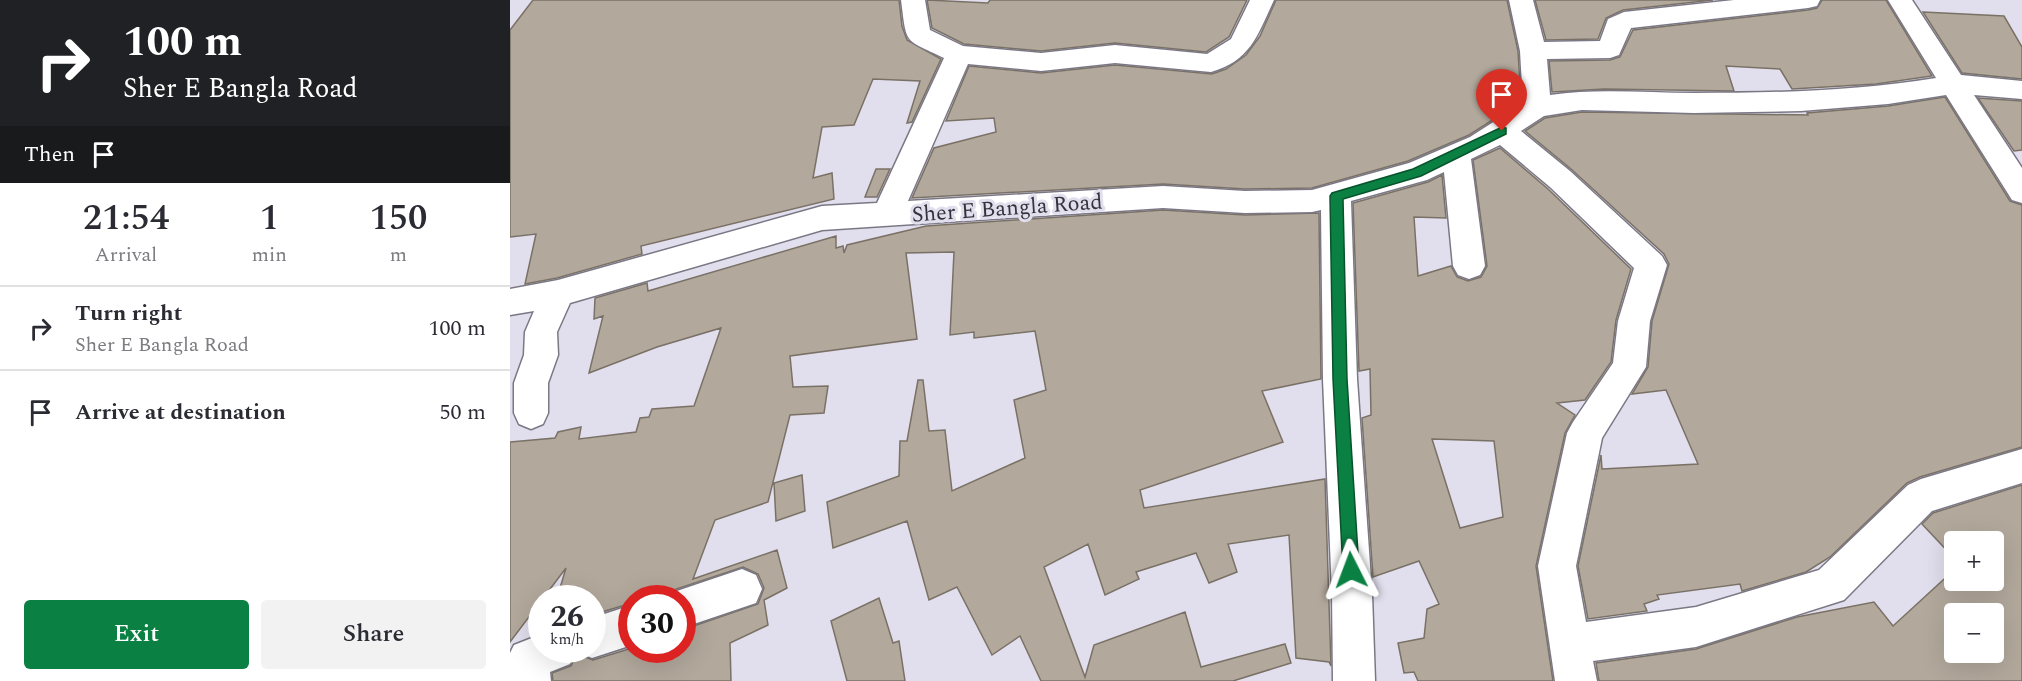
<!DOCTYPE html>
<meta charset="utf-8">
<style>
:root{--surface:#fff;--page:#f2f2f3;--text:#2b2b33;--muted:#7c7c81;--line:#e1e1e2;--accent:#0b8043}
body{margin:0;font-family:Spectral,serif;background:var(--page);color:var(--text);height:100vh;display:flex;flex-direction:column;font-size:22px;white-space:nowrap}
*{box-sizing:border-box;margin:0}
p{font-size:20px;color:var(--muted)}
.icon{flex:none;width:33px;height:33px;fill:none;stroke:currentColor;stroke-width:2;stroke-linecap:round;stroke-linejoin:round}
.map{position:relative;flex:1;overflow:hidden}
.drawer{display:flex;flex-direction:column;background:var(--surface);width:510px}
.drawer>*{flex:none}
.top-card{background:#202124;color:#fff;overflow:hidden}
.buttons{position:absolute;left:1434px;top:531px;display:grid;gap:12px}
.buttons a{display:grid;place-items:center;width:60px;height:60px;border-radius:6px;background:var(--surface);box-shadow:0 6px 24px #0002;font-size:30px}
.speed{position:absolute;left:18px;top:585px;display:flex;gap:12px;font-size:30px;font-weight:700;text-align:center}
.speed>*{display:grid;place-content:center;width:78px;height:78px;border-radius:50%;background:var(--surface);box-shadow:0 6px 24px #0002;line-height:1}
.speed small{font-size:15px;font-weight:400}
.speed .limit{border:9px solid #d22;background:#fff;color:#111}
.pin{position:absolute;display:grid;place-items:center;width:51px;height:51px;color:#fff;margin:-62px -26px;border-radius:50% 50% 50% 0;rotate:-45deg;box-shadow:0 0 6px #0007}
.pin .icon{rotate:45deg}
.me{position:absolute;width:66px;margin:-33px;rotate:357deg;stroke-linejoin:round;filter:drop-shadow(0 0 4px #0008)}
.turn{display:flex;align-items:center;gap:21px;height:126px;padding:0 24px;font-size:27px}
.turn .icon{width:78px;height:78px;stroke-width:2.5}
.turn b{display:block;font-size:42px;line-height:51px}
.then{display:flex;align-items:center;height:57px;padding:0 24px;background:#0003;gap:12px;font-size:22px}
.eta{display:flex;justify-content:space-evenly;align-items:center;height:102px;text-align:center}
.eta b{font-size:36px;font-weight:600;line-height:42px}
.primary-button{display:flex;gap:12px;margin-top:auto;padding:12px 24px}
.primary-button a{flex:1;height:69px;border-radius:6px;background:var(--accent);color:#fff;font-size:24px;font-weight:600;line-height:69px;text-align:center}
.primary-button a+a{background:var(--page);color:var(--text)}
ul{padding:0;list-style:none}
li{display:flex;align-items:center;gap:18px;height:84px;padding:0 24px;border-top:2px solid var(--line)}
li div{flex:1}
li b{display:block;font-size:22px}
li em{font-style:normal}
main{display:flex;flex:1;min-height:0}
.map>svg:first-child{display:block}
.building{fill:#b2a89c;stroke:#7a7166;stroke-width:1.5;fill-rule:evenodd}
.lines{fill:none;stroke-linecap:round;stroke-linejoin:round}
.minor-casing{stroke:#7b7885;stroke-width:3}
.minor{fill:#fff;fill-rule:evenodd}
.route{fill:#0b8043;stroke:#07532c;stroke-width:1.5}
.labels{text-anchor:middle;stroke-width:6;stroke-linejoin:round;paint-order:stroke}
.street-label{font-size:22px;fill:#343339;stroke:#e1deed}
</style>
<main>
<section class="drawer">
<div class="top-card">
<div class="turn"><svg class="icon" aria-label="right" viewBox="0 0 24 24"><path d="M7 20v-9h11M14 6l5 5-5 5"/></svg><div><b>100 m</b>Sher E Bangla Road</div></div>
<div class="then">Then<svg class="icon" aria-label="arrive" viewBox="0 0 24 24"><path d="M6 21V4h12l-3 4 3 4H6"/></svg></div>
</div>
<div class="eta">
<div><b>21:54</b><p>Arrival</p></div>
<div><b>1</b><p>min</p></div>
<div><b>150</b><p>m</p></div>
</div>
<ul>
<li><svg class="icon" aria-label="right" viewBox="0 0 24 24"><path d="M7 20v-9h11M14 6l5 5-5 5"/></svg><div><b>Turn right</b><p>Sher E Bangla Road</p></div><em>100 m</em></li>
<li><svg class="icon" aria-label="arrive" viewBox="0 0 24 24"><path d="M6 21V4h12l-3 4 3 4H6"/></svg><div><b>Arrive at destination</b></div><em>50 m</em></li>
</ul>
<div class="primary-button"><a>Exit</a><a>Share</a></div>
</section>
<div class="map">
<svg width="1512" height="681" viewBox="0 0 1512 681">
<rect width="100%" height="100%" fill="#e1deed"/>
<path class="building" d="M23,0H389L392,26L397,40L431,59L402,122L397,123L410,81L363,79L344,125L312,127L303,178L322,173L324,199L131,246L132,254L47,278L15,284L26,234L0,237V30Z
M417,0L478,3L480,0H737L719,37L696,52L605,43L531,51L454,44L422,28Z
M766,0H997L1008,51L1011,102L959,135L898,161L802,188L735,189L653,184L402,198L424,148L486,132L484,118L436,121L459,66L531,73L605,65L702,74L716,69L736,55L750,36Z
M1025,0H1203L1113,10L1096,18L1088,39L1036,40Z
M1312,0H1376L1422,76L1366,84L1282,89L1270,69L1216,66L1224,91L1094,89L1042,92L1039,61L1100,60L1110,57L1123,30L1298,10L1307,8Z
M1413,12L1494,16L1512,47V79L1452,73Z
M1435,97L1500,201L1512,205V447L1410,477L1397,483L1320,557L1296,572L1232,591L1230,584L1147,595L1149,599L1134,604L1137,611L1078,619L1068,566L1091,455L1092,469L1188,464L1156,390L1122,394L1138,367L1142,321L1159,264L1154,254L1061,169L1015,131L1035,118L1072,112L1298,115L1297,113L1378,106Z
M1468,98L1512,101V150L1504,151Z
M990,148L1038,189L1121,269L1106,320L1101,362L1075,400L1047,403L1065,415L1055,433L1026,566L1043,681H908L904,672L894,673L888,643L914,638L917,609L929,604L909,561L863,577L852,418L861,415L860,369L849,371L843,203L918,182L932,175L936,218L904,217L908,276L941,266L947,277L958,281L971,277L977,266L963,160ZM922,439L984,441L993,517L950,528Z
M366,169H380L367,197H355Z
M653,210L735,215L809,213L811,379L752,391L773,442L630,490L634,508L815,479L821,666L819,662L786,658L779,535L718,544L727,572L699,583L686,553L626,572L629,579L595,595L578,544L534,567L575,677L584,645L675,612L691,667L775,644L781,663L723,681H531L510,636L482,655L447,587L419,600L397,521L323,548L317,502L389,476L390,441H397L408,380H413L419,431L435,430L442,491L515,458L504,400L536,390L525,331L464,338V332L440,335L444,252L396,253L407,339L280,356L283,387L318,386L314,413L280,415L258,502L205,520L183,579L267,550L277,588L254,600L258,625L220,643L221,681H43L42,673L61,666L67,654L83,660L122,648V650H172V630L248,604L254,588L248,574L233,567L157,592L154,598H122V603L82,615V598H47L56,568L0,642V442L45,438L48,432L71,427L69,439L126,432L130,418L139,417L142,409L184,406L211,328L147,347L79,373L93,316L84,319L85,298L137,283L138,291L326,236V248L333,246L334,253L337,245L416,226Z
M292,475L295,511L266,521L264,483Z
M1512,485V681H1089L1086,663L1186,649L1287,617L1364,602L1383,626L1444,570V580H1484V542H1444V558L1412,524L1423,513ZM1444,614H1484V652H1444Z
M369,598L383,643L389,641L395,681H337L321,621Z"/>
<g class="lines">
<g class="minor-casing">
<path id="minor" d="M391,0H415L420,30L453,46L531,53L605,45L697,54L721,39L740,0H764C748,34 741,61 701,72L605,63L531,71L458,64L398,201L653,186L735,191L802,190L899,163L960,137L1013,103L1010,51L999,0H1023L1034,42L1090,41L1098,19L1114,12L1224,0H1310L1307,6L1298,8L1121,28L1109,55L1100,58L1037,59L1040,95C1088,88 1136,93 1185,93C1266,93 1346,91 1426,78L1378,0H1402L1451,75L1512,81V99L1464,95L1512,168V203L1502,200L1436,95L1378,104L1291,111L1184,113L1072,110L1034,116L1011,131L1060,171L1152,256L1157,265L1140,321L1136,367L1092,438L1066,566L1076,622L1186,607L1309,570L1398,485L1411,479L1512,449V483L1422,511L1334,600L1186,647L1083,661L1087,681H1045L1028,566L1057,433L1063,422L1103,363L1108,321L1124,268L1040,187L990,145L961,159L975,266L970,275L959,279L948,275L943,266L934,172L917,180L841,201L847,379L862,594L865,681H823L822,594L813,379L811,210L802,212L735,213L653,208L312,230L60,303L47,332L48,355L38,383V413L33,424L21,429L9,424L4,413V383L14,355L15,332L24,311L0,315V289L48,280L312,206L367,203L434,58C393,38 397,46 391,0Z
M232,569L246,575L252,589L246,603L172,628V598H156L158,594Z
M122,605V645L82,658L68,652L67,650H82V618Z
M32,634V650H66L60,664L40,672L41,681H0V653L4,645Z"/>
</g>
<use href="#minor" class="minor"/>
</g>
<path class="route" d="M992,127L996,128V134L911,176L833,199L837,379L849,570L847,575L841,578L835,575L833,570L823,379L820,196L822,193L903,169Z"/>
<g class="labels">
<g class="street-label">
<text transform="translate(497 207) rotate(-4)" y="8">Sher E Bangla Road</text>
</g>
</g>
</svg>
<div class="buttons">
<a>+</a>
<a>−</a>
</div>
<div class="speed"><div>26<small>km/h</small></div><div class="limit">30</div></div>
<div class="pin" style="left:992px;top:131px;background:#d93025"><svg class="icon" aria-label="arrive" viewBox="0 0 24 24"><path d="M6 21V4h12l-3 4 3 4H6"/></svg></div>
<svg class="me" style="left:841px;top:570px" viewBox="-20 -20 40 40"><path d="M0-17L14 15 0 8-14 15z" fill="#0b8043" stroke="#fff" stroke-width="4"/></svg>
</div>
</main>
